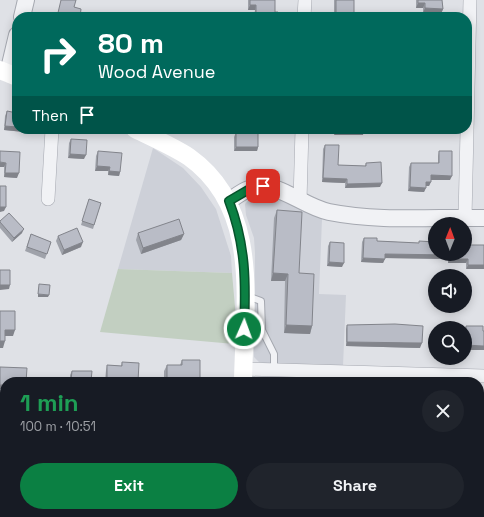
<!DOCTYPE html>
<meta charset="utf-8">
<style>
:root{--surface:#171b24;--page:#20242c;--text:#f1f3f6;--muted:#9ea1a6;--accent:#0b8043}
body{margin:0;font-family:"Space Grotesk",sans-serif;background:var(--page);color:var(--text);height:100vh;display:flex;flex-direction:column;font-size:15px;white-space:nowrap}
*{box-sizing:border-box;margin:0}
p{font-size:13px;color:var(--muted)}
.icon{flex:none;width:22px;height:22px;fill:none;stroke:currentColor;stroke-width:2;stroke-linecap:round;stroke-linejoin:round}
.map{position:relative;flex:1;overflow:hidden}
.drawer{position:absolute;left:0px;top:377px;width:484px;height:140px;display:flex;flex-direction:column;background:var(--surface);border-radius:16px 16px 0 0;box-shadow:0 2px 10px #0003}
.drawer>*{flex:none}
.banner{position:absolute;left:12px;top:12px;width:460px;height:122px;border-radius:16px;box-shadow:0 2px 10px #0003;background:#00695c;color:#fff;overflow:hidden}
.needle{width:26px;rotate:1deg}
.fabs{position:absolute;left:428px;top:217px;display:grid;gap:8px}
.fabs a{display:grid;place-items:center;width:44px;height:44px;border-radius:50%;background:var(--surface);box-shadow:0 2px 10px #0003;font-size:20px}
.pin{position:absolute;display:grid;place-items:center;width:34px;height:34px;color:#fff;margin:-17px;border-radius:8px;box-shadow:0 2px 6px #0006}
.me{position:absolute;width:44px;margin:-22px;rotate:2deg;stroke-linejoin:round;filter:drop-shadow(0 0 3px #0008)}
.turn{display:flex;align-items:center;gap:14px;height:84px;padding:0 20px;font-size:18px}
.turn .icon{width:52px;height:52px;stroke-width:2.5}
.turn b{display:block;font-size:28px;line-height:34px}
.then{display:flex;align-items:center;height:38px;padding:0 20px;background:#0003;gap:8px;font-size:15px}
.round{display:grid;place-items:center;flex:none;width:42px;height:42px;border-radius:21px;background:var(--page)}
.overview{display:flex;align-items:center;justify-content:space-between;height:68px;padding:0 20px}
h1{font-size:24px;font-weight:700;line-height:30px;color:#1e9e55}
.action{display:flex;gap:8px;margin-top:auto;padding:8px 20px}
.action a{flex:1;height:46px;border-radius:24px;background:var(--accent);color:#fff;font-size:16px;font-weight:700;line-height:46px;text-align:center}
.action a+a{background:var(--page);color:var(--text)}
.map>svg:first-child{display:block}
.built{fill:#cdd0d8}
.green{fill:#c2cfc1}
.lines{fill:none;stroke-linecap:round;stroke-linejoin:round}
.service-casing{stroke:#a5a8b0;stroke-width:8}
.minor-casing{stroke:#a5a8b0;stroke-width:14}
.tertiary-casing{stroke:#a5a8b0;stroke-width:18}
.service{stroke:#f1f2f5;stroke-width:6}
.minor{stroke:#f1f2f5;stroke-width:13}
.tertiary{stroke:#f1f2f5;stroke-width:16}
.secondary{stroke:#fff;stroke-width:18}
.wall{fill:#9fa2aa}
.shaded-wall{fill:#82848b}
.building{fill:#b9bcc6;stroke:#82848b}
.route-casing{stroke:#07532c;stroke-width:10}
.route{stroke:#0b8043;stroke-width:7}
</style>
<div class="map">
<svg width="484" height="517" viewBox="0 0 484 517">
<rect width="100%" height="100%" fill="#dfe1e6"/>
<path class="built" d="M153,148L183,168L201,187L216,209L231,256L232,273L118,269Z
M261,192L270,194L322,219L319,294L346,295L343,366L268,364L259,362L254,357L255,253L254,238L246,215L245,204L252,196Z"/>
<path class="green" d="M118,269L232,273L235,307L234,344L100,332Z"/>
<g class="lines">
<g class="service-casing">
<path id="service" d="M247,296L261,301L262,330L274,354V370"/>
</g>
<g class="minor-casing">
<path id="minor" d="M304,17L305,0
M48,199L52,129
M300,201L302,129
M465,218L470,0
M243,369L484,376
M0,416H5"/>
</g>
<g class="tertiary-casing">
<path id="tertiary" d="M22,17L26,0
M8,73L17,35
M229,201C239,194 251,185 264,186C287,189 306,207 329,212C379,222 433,217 484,218"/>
</g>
<use href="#service" class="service"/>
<use href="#minor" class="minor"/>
<use href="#tertiary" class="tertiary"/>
<path class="secondary" d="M0,70L17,77
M135,129C153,138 172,146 189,157C262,209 244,305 243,382
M239,517V512"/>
</g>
<path class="wall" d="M248,0H275V12L278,17H254L255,10H248Z
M334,0H354V13L357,17H334Z
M416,0H442L443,9L441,14L423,13V8H416Z
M7,111L24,132L4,130L5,116Z
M236,132L258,147L257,151H234V137Z
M71,139L84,159L68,158L69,143Z
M325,145L338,165L365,166L366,163L380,187L345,188V183L322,182L323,149Z
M0,151L17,178L4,177V167Z
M98,151L120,172L119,176L108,175V171H95L96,156Z
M439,151L450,180H431L429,186H426L424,192L408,191L409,167L411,163H438V156Z
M89,199L101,203L93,229L81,225Z
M277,210L299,273L312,326L310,334L284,333L285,281H271L274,218Z
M0,221L22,233L12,242L0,228Z
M138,233L184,234L181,240L141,254L136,240Z
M31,234L51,242L45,259L25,251Z
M58,236L81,247L62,255L56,241Z
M364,238L377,241L419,243V241L435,254L484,245L466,269V263H448V259L385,258L383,263L361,262L362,242Z
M330,242L342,267L327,266L328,246Z
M347,325L420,348L346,346V329Z
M182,360L200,381V382H164V371L167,365H180Z
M122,362L138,382H105L106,370L107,365L121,366Z
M72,371L91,381V382H70V375Z
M4,440L5,457H2V444Z
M484,484V501H483V486Z
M119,512H141V517H119Z
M182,512H201V517H182Z"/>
<path class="shaded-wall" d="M418,3H425L423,8H416Z
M250,5H256L255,10H248Z
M425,8L443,9L441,14L423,13Z
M5,126L17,127V129H26L24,132L4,130Z
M336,130H364L363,135H334Z
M236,147H258L257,151H234Z
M70,154L86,155L84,159L68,158Z
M0,162L6,163L4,167H0Z
M97,166L110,167L108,171H95Z
M109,171L120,172L119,176L108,175Z
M5,173H19L17,178L4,177Z
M431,175L452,176L450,180H430Z
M323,178L347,179L345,183L322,182Z
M426,182H431L429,186H424Z
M382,183L380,187L345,188L347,184Z
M410,187L426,188L424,192L408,191Z
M0,207H6L4,211L0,212Z
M24,229L22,233L12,242L14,238Z
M184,234L181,240L141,254L143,248Z
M83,242L81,247L62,255L64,250Z
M385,254L449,255L448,259L383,258Z
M363,258L385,259L383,263L361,262Z
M449,259H468L466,263H448Z
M329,262L344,263L342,267L327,266Z
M468,265H484V269H466Z
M273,273L288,274L285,281H271Z
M0,285H10L9,289L0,290Z
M38,294L49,295L48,297H38Z
M286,325L312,326L310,334L284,333Z
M5,330H15L13,336H2Z
M0,341H5L3,348H0Z
M347,342L422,343L420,348L346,346Z
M465,345L484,346V350H465Z
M71,380L91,381V382H71Z
M107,380L138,381V382H106Z
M167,381H200V382H166Z
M0,385H5V389H0Z
M479,411H484V416H479Z
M3,453H5V457H2Z"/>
<path class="building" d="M61,0H76L74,7L81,9L80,17H57Z
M250,0H275V12H278V17H256V5H250Z
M336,0H354V13H357V17H336Z
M418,0H442L443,9L425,8V3H418Z
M7,111L17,113V127L5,126Z
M336,129H364V130H336Z
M236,132H258V147H236Z
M71,139L87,140L86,155L70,154Z
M325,145H339L338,165L366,166V163L381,162L382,183L347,184V179L323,178Z
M0,151L20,152L19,173H5L6,163L0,162Z
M98,151L122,153L120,172L109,171L110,167L97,166Z
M439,151H452V176L431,175V182H426V188L410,187L411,163H439Z
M0,186H6V207H0Z
M89,199L101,203L94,225L82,221Z
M277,210L302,212L299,273L314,274L312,326L286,325L288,274L273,273Z
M9,213L24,229L14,238L0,222V221Z
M179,219L184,234L143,248L138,233Z
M77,228L83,242L64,250L58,236Z
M31,234L51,242L47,254L27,247Z
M364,238H377V241L419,243V241L435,242V254H465V245H484V265H468V259H449V255L385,254V259L363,258Z
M330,242L344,243V263L329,262Z
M0,270H10V285H0Z
M39,284L50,285L49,295L38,294Z
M0,311H15V330H5V341H0Z
M395,324L423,326L422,343L347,342V325Z
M466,326H483V331H484V346L465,345V331H466Z
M182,360H200V381H167V365H182Z
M122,362L139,363L138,381L107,380V365L122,366Z
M0,367L27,368L26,382H5V385H0Z
M72,371H92L91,381L71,380Z
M270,381L300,382H270Z
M479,397L484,398V411H479Z
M4,440H5V453H3Z
M120,512H141V517H120Z
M184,512H201V517H183Z"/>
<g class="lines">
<g class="route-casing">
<path id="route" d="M244,329C246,283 246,245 229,201L253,187L263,186"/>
</g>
<use href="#route" class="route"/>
</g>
</svg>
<div class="fabs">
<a><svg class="needle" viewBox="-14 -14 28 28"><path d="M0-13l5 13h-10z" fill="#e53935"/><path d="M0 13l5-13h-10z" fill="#9ea1a6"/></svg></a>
<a><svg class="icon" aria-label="sound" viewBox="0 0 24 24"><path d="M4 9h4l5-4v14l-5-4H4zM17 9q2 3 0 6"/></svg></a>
<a><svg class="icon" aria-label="search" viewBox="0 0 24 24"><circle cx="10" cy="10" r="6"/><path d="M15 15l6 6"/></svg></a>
</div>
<div class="pin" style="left:263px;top:186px;background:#d93025"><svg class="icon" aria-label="arrive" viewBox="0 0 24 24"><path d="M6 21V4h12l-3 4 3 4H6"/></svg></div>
<svg class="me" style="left:244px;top:329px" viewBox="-20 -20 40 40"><circle r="17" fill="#0b8043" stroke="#fff" stroke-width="3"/><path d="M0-11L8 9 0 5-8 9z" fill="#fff"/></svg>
<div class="banner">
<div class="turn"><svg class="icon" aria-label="right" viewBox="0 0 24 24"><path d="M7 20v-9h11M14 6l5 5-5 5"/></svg><div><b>80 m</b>Wood Avenue</div></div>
<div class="then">Then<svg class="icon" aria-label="arrive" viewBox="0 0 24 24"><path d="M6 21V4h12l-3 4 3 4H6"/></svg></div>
</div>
<section class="drawer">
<div class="overview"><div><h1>1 min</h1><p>100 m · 10:51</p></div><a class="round"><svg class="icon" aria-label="close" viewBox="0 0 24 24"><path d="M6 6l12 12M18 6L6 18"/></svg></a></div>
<div class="action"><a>Exit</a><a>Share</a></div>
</section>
</div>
